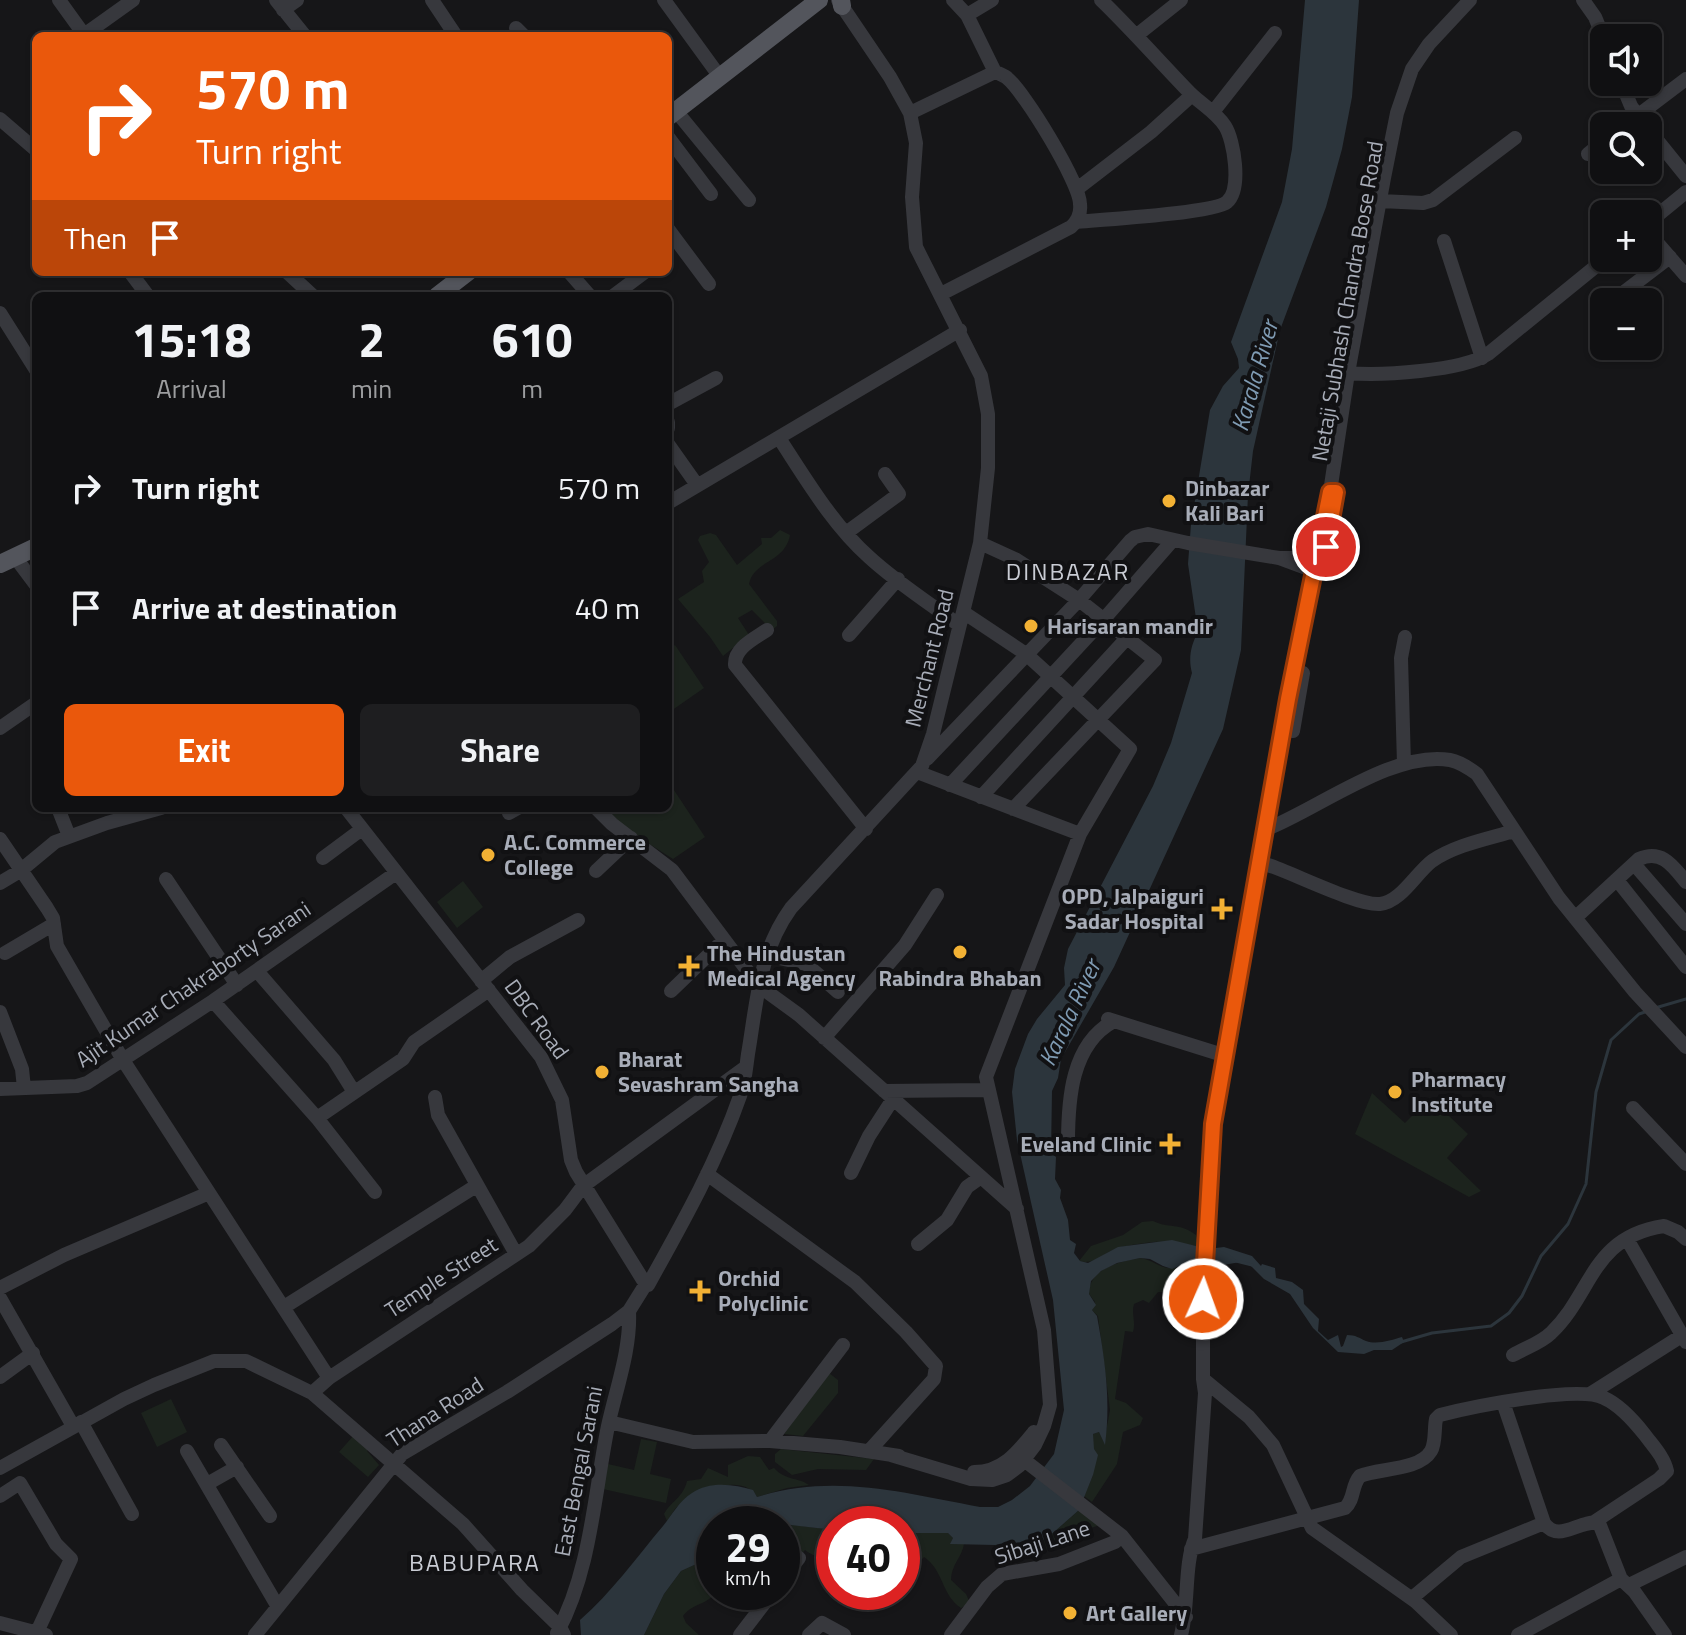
<!DOCTYPE html>
<meta charset="utf-8">
<style>
:root{--surface:#101012;--page:#1e1e20;--text:#f1f3f6;--muted:#9c9d9f;--line:#303032;--accent:#ea580c}
body{margin:0;font-family:"Titillium Web",sans-serif;background:var(--page);color:var(--text);height:100vh;display:flex;flex-direction:column;font-size:30px;white-space:nowrap}
*{box-sizing:border-box;margin:0}
p{font-size:26px;color:var(--muted)}
.icon{flex:none;width:44px;height:44px;fill:none;stroke:currentColor;stroke-width:2;stroke-linecap:round;stroke-linejoin:round}
.map{position:relative;flex:1;overflow:hidden}
.panel{position:absolute;left:32px;top:292px;width:640px;height:520px;display:flex;flex-direction:column;background:var(--surface);border-radius:12px;box-shadow:0 2px 6px #0004,0 0 0 2px var(--line)}
.panel>*{flex:none}
.hud{position:absolute;left:32px;top:32px;width:640px;height:244px;border-radius:12px;box-shadow:0 2px 6px #0004,0 0 0 2px var(--line);background:#ea580c;color:#fff;overflow:hidden}
.controls{position:absolute;left:1590px;top:24px;display:grid;gap:16px}
.controls a{display:grid;place-items:center;width:72px;height:72px;border-radius:12px;background:var(--surface);box-shadow:0 2px 6px #0004,0 0 0 2px var(--line);font-size:40px}
.speed{position:absolute;left:696px;top:1506px;display:flex;gap:16px;font-size:40px;font-weight:700;text-align:center}
.speed>*{display:grid;place-content:center;width:104px;height:104px;border-radius:50%;background:var(--surface);box-shadow:0 2px 6px #0004,0 0 0 2px var(--line);line-height:1}
.speed small{font-size:20px;font-weight:400}
.speed .limit{border:12px solid #d22;background:#fff;color:#111}
.pin{position:absolute;display:grid;place-items:center;width:68px;height:68px;color:#fff;margin:-34px;border:4px solid #fff;border-radius:50%;box-shadow:0 2px 8px #0007}
.me{position:absolute;width:88px;margin:-44px;rotate:2deg;stroke-linejoin:round;filter:drop-shadow(0 0 6px #0008)}
.turn{display:flex;align-items:center;gap:28px;height:168px;padding:0 32px;font-size:36px}
.turn .icon{width:104px;height:104px;stroke-width:2.5}
.turn b{display:block;font-size:56px;line-height:68px}
.then{display:flex;align-items:center;height:76px;padding:0 32px;background:#0003;gap:16px;font-size:30px}
.eta{display:flex;justify-content:space-evenly;align-items:center;height:136px;text-align:center}
.eta b{font-size:48px;font-weight:700;line-height:56px}
.action{display:flex;gap:16px;margin-top:auto;padding:16px 32px}
.action a{flex:1;height:92px;border-radius:12px;background:var(--accent);color:#fff;font-size:32px;font-weight:700;line-height:92px;text-align:center}
.action a+a{background:var(--page);color:var(--text)}
ul{padding:0;list-style:none}
li{display:flex;align-items:center;gap:24px;height:120px;padding:0 32px}
li div{flex:1}
li b{display:block;font-size:30px}
li em{font-style:normal}
.map>svg:first-child{display:block}
.green{fill:#1c231d}
.water{fill:#2c353c}
.lines{fill:none;stroke-linecap:round;stroke-linejoin:round}
.stream{stroke:#2c353c;stroke-width:3}
.minor{stroke:#37383d;stroke-width:14}
.major{stroke:#53555c;stroke-width:18}
.route-casing{stroke:#983908;stroke-width:20}
.route{stroke:#ea580c;stroke-width:14}
.poi-dot{fill:#f2b134;stroke:#111113;stroke-width:3}
.labels{text-anchor:middle;stroke-width:8;stroke-linejoin:round;paint-order:stroke}
.street-label{font-size:22px;fill:#a8adb8;stroke:#111113}
.poi-label{font-size:22px;font-weight:bold;fill:#a8adb8;stroke:#111113;text-anchor:start}
.water-label{font-size:24px;font-style:italic;fill:#7f9bb3;stroke:#111113}
.neighbourhood-label{font-size:24px;letter-spacing:2px;fill:#c9ccd4;stroke:#111113}
</style>
<div class="map">
<svg width="1686" height="1635" viewBox="0 0 1686 1635">
<rect width="100%" height="100%" fill="#161618"/>
<path class="green" d="M780,530L790,535C785,563 754,560 749,584L777,621V626L772,630L752,610L738,618L749,635L723,656L710,637L678,599L704,582L702,571L709,562L698,540L700,536L710,533L716,535L737,565L762,544L761,538H771Z
M675,645L704,688L668,713V650Z
M668,781L705,837L673,859L613,821L607,808H668Z
M463,881L483,907L457,928L437,902Z
M1372,1093L1405,1123L1430,1098L1468,1134L1447,1158L1481,1191L1469,1197L1355,1134Z
M1153,1221C1169,1229 1179,1222 1196,1235L1199,1247C1170,1239 1152,1241 1121,1247C1106,1250 1096,1266 1079,1261L1091,1246L1123,1235L1142,1222Z
M1140,1258C1151,1259 1161,1269 1172,1268C1181,1268 1181,1268 1191,1271V1293L1158,1292L1149,1303L1143,1300L1134,1304C1131,1313 1136,1322 1133,1332L1125,1331L1115,1399L1126,1403L1143,1418L1140,1425L1123,1432L1117,1464L1092,1502L1084,1496L1093,1475V1434L1099,1432L1104,1442L1110,1410L1098,1316L1092,1310L1095,1302L1089,1294C1089,1268 1119,1262 1140,1258Z
M829,1373L838,1380V1393L803,1436L784,1434Z
M171,1399L187,1432L157,1447L141,1413Z
M355,1434L370,1447L367,1451L379,1465L368,1477L339,1452Z
M641,1439L657,1442L650,1474L671,1479L666,1503L603,1489L608,1464L634,1470Z
M781,1449L874,1459L866,1470L818,1469L792,1475L775,1462V1454Z
M748,1456L760,1457L769,1470L774,1468C786,1481 798,1477 809,1485L787,1488L757,1497C743,1472 696,1491 679,1505C674,1509 671,1516 667,1521L664,1514C671,1501 683,1498 687,1481L701,1479L708,1468L728,1477V1465Z
M1079,1510L1097,1523V1526C1064,1536 1037,1563 1002,1562L996,1556L995,1545L1045,1540Z
M794,1525L834,1530V1563C825,1557 814,1558 805,1550L797,1558L786,1546L782,1547V1526Z
M909,1533H948L953,1538L951,1544H964C962,1557 951,1565 951,1580L966,1594L970,1603L961,1608C942,1596 943,1569 924,1557L915,1567L902,1555V1537Z
M714,1556V1592H716C707,1605 693,1603 683,1616L686,1623L699,1635H644L664,1594L681,1571Z"/>
<path class="water" d="M1305,0H1359L1352,97L1342,149L1326,207L1280,330L1253,451L1248,495L1241,650L1223,729L1114,967L1061,1059L1058,1078L1052,1091L1051,1153L1056,1157L1055,1179L1061,1190L1060,1198L1068,1220L1070,1240L1076,1244L1074,1253L1080,1261L1088,1263L1118,1247L1172,1240L1208,1249L1224,1247L1252,1256L1261,1266L1262,1264L1275,1268L1276,1278L1292,1282L1303,1290L1304,1304L1319,1319L1318,1331L1328,1340L1338,1335L1341,1347L1343,1346L1347,1335C1356,1335 1359,1338 1366,1341C1377,1345 1392,1340 1402,1337L1404,1342L1392,1350H1374L1364,1354L1338,1352L1313,1328L1290,1294L1264,1279L1249,1264L1240,1262L1191,1271L1180,1266L1172,1269L1163,1266L1150,1259L1140,1258L1117,1263L1101,1271L1091,1281L1089,1294L1096,1305L1092,1310L1097,1316C1105,1360 1111,1400 1105,1445L1099,1432L1093,1434L1094,1449L1098,1455L1093,1475L1079,1510L1045,1540L995,1545L950,1544L953,1538L948,1533H909L902,1537V1524H834V1530L782,1524H714V1556L681,1571L664,1594L644,1635H581L580,1620C611,1593 636,1558 663,1526C672,1515 679,1501 692,1493C709,1481 734,1484 753,1490L757,1497C834,1473 903,1493 980,1507H998L1012,1500L1030,1486L1054,1454L1064,1410L1053,1300L1017,1140L1012,1092L1015,1069L1028,1034L1037,1019L1065,985L1064,968L1068,949L1153,786L1171,743L1192,673C1188,658 1191,645 1198,632L1188,564L1191,524L1210,410L1223,386L1239,368L1238,359L1231,342L1282,202L1292,149Z"/>
<g class="lines">
<path class="stream" d="M1655,1008L1686,999
M1236,1261L1252,1265
M1401,1342L1432,1333L1491,1326L1509,1313L1522,1296L1541,1256L1568,1224L1586,1184L1596,1092L1611,1040L1639,1014L1648,1011"/>
<path class="minor" d="M59,0L85,36
M276,0L305,36
M432,0L456,36
M664,0L720,77
M953,0L967,15L992,0
M1583,0L1595,17L1604,39
M283,10L297,0
M967,15L995,72
M516,28L524,36
M84,35L133,0
M1137,35L1181,0
M1621,82L1631,106L1641,120
M676,111L749,200
M1213,112L1275,33
M910,113L995,72C996,72 1007,77 1007,78C1024,91 1080,183 1080,204C1081,213 1078,221 1071,227L941,294
M0,119L36,150
M1624,126L1686,79
M1648,129L1686,176
M668,137L711,194
M1588,154L1604,141
M1077,189L1151,132L1192,95
M1380,201L1423,203L1433,200L1515,138
M1076,222C1099,220 1215,213 1227,202C1242,189 1234,140 1225,126C1216,112 1201,104 1190,93C1160,62 1132,30 1101,0
M1648,223L1686,192
M668,229L709,284
M1648,232L1686,276
M1444,241L1482,358
M130,272L148,296
M287,272L313,296
M569,272L590,296
M613,296L645,272
M1611,302L1670,257
M0,313L36,370
M1348,373C1380,376 1462,371 1488,354L1606,258
M668,404L716,378
M668,422V428
M779,438C806,479 832,524 869,557C896,582 929,603 959,625
M668,444L697,485
M668,503L960,330
M846,533L899,494L885,474
M980,543L1015,559L1079,600L1130,541L1135,537L1148,534L1188,543L1279,558
M15,557L36,585
M1314,571L1279,558H1316
M767,630C754,639 734,648 735,665L866,829
M849,635L898,579
M0,728L36,703
M1293,731L1303,673
M927,759L1079,600L1155,660L1013,809
M1404,764L1401,658L1405,637
M917,772L1080,834
M950,785L1104,619L1173,540
M981,797L1127,638
M58,808L69,836
M346,808L541,1057L562,1100L571,1160L576,1172L643,1280
M596,808L612,824L672,870L759,986L799,1015L1017,1209
M509,813L518,808
M1267,829C1318,809 1394,750 1450,760C1460,762 1469,768 1477,774L1559,898L1635,992L1686,1047
M0,839L47,908L53,918L57,946L123,1060L329,1378
M323,858L362,829
M1634,864L1686,924
M1268,865C1293,873 1358,906 1380,904C1401,902 1416,873 1432,861C1455,845 1487,839 1514,831
M596,871L631,838
M166,879L237,985
M1617,880L1686,967
M0,883L20,871L55,842L107,823L161,808
M1575,918L1639,859C1662,849 1673,866 1686,882
M5,953L54,924
M766,955L806,964L838,992
M257,971L334,1060L354,1092
M481,981L510,957L578,920
M671,991L724,940
M213,1001L317,1118L375,1192
M0,1012L22,1069L24,1088
M1108,1019L1226,1056
M824,1038L905,945L937,895
M0,1089L77,1086L87,1083L213,1001L396,873
M884,1091L987,1090
M435,1097L438,1115L516,1254
M1633,1108L1686,1164
M317,1118L403,1059L414,1042L489,990
M1068,1143C1068,1100 1071,1044 1114,1021
M851,1173L869,1136L893,1099
M707,1174L855,1282L906,1332L936,1366L934,1379L869,1451
M1627,1239L1686,1342
M918,1244L947,1220L967,1187L981,1177
M648,1285C682,1224 717,1162 740,1096C745,1083 746,1068 748,1054C757,1001 759,952 791,908L922,766L933,734L980,543L988,468V414L981,376L916,247L912,197L916,143L910,113L890,77L838,0
M0,1288L64,1255L209,1193
M0,1298L73,1426
M284,1307L476,1186
M1513,1355C1525,1348 1541,1343 1551,1333C1593,1293 1591,1237 1664,1226L1678,1232L1686,1239
M0,1377L33,1353
M1203,1379L1249,1417L1273,1445L1312,1528L1415,1601L1451,1635
M312,1393L329,1378L529,1246L565,1210L583,1186L746,1067
M1590,1394L1683,1335
M1503,1402L1544,1523C1559,1544 1579,1519 1599,1523L1621,1579
M81,1422L132,1514
M609,1422L693,1442L770,1441L840,1447L899,1456
M770,1441L843,1345
M221,1445L270,1516
M187,1451L278,1607
M891,1455L971,1479L992,1480L1007,1475L1019,1466L1035,1445L1044,1426L1050,1405L1044,1330L986,1077L1080,834L1130,749L1026,654L963,612
M1024,1460L1122,1536L1186,1617
M0,1468L124,1399L154,1385L214,1361H246L312,1393L463,1524L522,1590L560,1627L564,1635
M974,1472C1002,1472 1017,1453 1034,1432
M207,1484L237,1467
M0,1496L20,1483L56,1544L71,1559L37,1632
M1191,1549L1345,1508C1355,1499 1351,1486 1360,1476C1378,1468 1419,1471 1431,1451C1436,1443 1434,1428 1436,1419L1440,1415C1471,1407 1578,1385 1604,1398C1620,1405 1634,1421 1645,1435C1653,1446 1664,1457 1667,1471L1659,1479L1594,1522
M782,1580L799,1558
M1629,1585L1686,1557
M1412,1598L1461,1557L1544,1523
M0,1623L46,1635
M557,1633C591,1570 594,1495 608,1426C616,1389 631,1349 629,1311
M255,1635L402,1454L507,1392L612,1324L629,1311L644,1287
M740,1635L773,1592
M809,1635L822,1623L844,1635
M951,1635L987,1587L1002,1574L1059,1564L1115,1542L1122,1536
M1181,1635C1189,1606 1184,1563 1195,1539L1205,1393L1203,1379V1273L1213,1124L1288,699L1330,492L1348,373L1384,178L1397,113L1412,69L1429,44L1470,0
M1518,1635L1621,1579L1634,1591L1665,1635"/>
<path class="major" d="M841,0L842,6
M668,117L819,0
M437,296L468,272
M0,564L36,547"/>
</g>
<g class="lines">
<g class="route-casing">
<path id="route" d="M1203,1299L1213,1124L1288,699L1330,492H1336L1326,547"/>
</g>
<use href="#route" class="route"/>
</g>
<g class="poi-dot">
<circle cx="1169" cy="501" r="8"/>
<circle cx="1031" cy="626" r="8"/>
<circle cx="488" cy="855" r="8"/>
<path d="M1218 897h8v8h8v8h-8v8h-8v-8h-8v-8h8z"/>
<circle cx="960" cy="952" r="8"/>
<path d="M685 954h8v8h8v8h-8v8h-8v-8h-8v-8h8z"/>
<circle cx="602" cy="1072" r="8"/>
<circle cx="1395" cy="1092" r="8"/>
<path d="M1166 1132h8v8h8v8h-8v8h-8v-8h-8v-8h8z"/>
<path d="M696 1279h8v8h8v8h-8v8h-8v-8h-8v-8h8z"/>
<circle cx="1070" cy="1613" r="8"/>
</g>
<g class="labels">
<g class="street-label">
<text transform="translate(1347 301) rotate(-80)" y="8">Netaji Subhash Chandra Bose Road</text>
<text transform="translate(929 658) rotate(-76)" y="8">Merchant Road</text>
<text transform="translate(193 984) rotate(-34)" y="8">Ajit Kumar Chakraborty Sarani</text>
<text transform="translate(537 1019) rotate(54)" y="8">DBC Road</text>
<text transform="translate(441 1277) rotate(-33)" y="8">Temple Street</text>
<text transform="translate(435 1412) rotate(-33)" y="8">Thana Road</text>
<text transform="translate(578 1471) rotate(-79)" y="8">East Bengal Sarani</text>
<text transform="translate(1042 1542) rotate(-18)" y="8">Sibaji Lane</text>
</g>
<g class="poi-label">
<text x="1185" y="496">Dinbazar<tspan x="1185" dy="25">Kali Bari</tspan></text>
<text x="1047" y="634">Harisaran mandir</text>
<text x="504" y="850">A.C. Commerce<tspan x="504" dy="25">College</tspan></text>
<text x="1204" y="904" text-anchor="end">OPD, Jalpaiguri<tspan x="1204" dy="25">Sadar Hospital</tspan></text>
<text x="707" y="961">The Hindustan<tspan x="707" dy="25">Medical Agency</tspan></text>
<text x="960" y="986" text-anchor="middle">Rabindra Bhaban</text>
<text x="618" y="1067">Bharat<tspan x="618" dy="25">Sevashram Sangha</tspan></text>
<text x="1411" y="1087">Pharmacy<tspan x="1411" dy="25">Institute</tspan></text>
<text x="1152" y="1152" text-anchor="end">Eveland Clinic</text>
<text x="718" y="1286">Orchid<tspan x="718" dy="25">Polyclinic</tspan></text>
<text x="1086" y="1621">Art Gallery</text>
</g>
<g class="water-label">
<text transform="translate(1255 376) rotate(-74)" y="8">Karala River</text>
<text transform="translate(1070 1013) rotate(-65)" y="8">Karala River</text>
</g>
<g class="neighbourhood-label">
<text x="1068" y="580">DINBAZAR</text>
<text x="475" y="1571">BABUPARA</text>
</g>
</g>
</svg>
<div class="controls">
<a><svg class="icon" aria-label="sound" viewBox="0 0 24 24"><path d="M4 9h4l5-4v14l-5-4H4zM17 9q2 3 0 6"/></svg></a>
<a><svg class="icon" aria-label="search" viewBox="0 0 24 24"><circle cx="10" cy="10" r="6"/><path d="M15 15l6 6"/></svg></a>
<a>+</a>
<a>−</a>
</div>
<div class="speed"><div>29<small>km/h</small></div><div class="limit">40</div></div>
<div class="pin" style="left:1326px;top:547px;background:#d93025"><svg class="icon" aria-label="arrive" viewBox="0 0 24 24"><path d="M6 21V4h12l-3 4 3 4H6"/></svg></div>
<svg class="me" style="left:1203px;top:1299px" viewBox="-20 -20 40 40"><circle r="17" fill="#ea580c" stroke="#fff" stroke-width="3"/><path d="M0-11L8 9 0 5-8 9z" fill="#fff"/></svg>
<div class="hud">
<div class="turn"><svg class="icon" aria-label="right" viewBox="0 0 24 24"><path d="M7 20v-9h11M14 6l5 5-5 5"/></svg><div><b>570 m</b>Turn right</div></div>
<div class="then">Then<svg class="icon" aria-label="arrive" viewBox="0 0 24 24"><path d="M6 21V4h12l-3 4 3 4H6"/></svg></div>
</div>
<section class="panel">
<div class="eta">
<div><b>15:18</b><p>Arrival</p></div>
<div><b>2</b><p>min</p></div>
<div><b>610</b><p>m</p></div>
</div>
<ul>
<li><svg class="icon" aria-label="right" viewBox="0 0 24 24"><path d="M7 20v-9h11M14 6l5 5-5 5"/></svg><div><b>Turn right</b></div><em>570 m</em></li>
<li><svg class="icon" aria-label="arrive" viewBox="0 0 24 24"><path d="M6 21V4h12l-3 4 3 4H6"/></svg><div><b>Arrive at destination</b></div><em>40 m</em></li>
</ul>
<div class="action"><a>Exit</a><a>Share</a></div>
</section>
</div>
